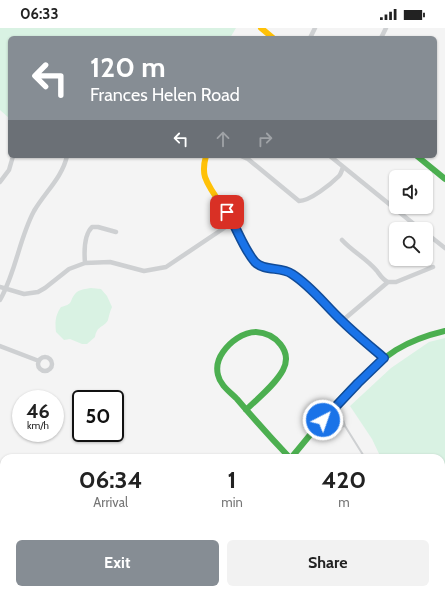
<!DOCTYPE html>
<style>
:root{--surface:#fff;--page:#f2f2f2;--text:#222;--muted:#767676;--accent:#868d94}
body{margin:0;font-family:Cabin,sans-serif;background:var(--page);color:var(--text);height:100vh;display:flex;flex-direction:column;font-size:15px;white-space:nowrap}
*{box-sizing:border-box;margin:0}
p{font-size:13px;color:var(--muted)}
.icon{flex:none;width:22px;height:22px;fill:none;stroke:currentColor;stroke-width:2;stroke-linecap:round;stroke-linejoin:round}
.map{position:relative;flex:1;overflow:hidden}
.side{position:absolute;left:0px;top:426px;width:445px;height:140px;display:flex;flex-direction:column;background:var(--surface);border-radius:12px 12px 0 0;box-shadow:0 1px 3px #0004}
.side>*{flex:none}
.top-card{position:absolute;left:8px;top:8px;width:429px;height:122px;border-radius:6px;box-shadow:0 1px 3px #0004;background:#868d94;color:#fff;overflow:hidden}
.buttons{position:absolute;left:389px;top:142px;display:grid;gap:8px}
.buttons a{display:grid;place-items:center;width:44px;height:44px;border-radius:6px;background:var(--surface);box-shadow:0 1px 3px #0004;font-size:20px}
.speed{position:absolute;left:12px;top:362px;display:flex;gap:8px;font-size:20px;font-weight:700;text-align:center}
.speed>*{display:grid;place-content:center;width:52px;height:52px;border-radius:50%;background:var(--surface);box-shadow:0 1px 3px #0004;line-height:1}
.speed small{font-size:10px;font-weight:400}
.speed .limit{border:2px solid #111;border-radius:6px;background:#fff;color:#111}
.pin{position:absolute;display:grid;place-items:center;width:34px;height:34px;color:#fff;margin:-17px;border-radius:8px;box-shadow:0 2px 6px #0006}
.me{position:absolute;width:44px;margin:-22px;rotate:41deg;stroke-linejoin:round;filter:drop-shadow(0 0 3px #0008)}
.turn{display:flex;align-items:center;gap:14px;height:84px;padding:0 16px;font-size:18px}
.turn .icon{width:52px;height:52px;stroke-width:2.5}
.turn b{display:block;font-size:28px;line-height:34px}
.lanes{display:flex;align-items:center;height:38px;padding:0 16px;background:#0003;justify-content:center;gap:20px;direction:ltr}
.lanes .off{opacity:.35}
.eta{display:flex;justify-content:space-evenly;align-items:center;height:68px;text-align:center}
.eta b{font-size:24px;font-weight:700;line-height:28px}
.button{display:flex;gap:8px;margin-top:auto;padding:8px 16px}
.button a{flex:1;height:46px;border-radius:6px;background:var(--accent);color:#fff;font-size:16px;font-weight:700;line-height:46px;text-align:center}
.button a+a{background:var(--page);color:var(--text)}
.status{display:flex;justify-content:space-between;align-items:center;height:28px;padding:0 20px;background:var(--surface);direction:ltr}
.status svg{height:11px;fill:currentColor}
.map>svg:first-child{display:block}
.green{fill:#d9f2e3}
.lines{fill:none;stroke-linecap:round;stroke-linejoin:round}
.lane{stroke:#ced0d2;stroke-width:2}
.street{stroke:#ced0d2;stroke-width:4.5}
.fast{stroke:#4caf50;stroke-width:6}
.slow{stroke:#ffc107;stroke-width:6}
.route-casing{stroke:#114b97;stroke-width:10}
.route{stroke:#1a73e8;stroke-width:7}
</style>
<div class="status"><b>06:33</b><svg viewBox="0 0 49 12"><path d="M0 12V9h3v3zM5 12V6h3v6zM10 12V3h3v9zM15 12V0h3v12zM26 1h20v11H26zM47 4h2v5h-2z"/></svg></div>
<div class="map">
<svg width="445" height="566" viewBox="0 0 445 566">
<rect width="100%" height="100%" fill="#f4f4f4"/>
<path class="green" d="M0,0H236L230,10H10V91L0,82Z
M91,260L101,261L107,268L112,279C110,283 109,288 108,292C104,300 97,297 95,309L87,316H82L70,311L64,312L56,304C55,294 55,288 61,279C74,276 69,273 75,266C79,261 86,261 91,260Z
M445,310V566H438L437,562H441V430H381L372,411L350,378L391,340L429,314Z"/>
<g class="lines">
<path class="lane" d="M338,376L345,398L365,430
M324,393L337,399L345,398
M441,509L445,510"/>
<path class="street" d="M310,10L315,0
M381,10L386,0
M241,128L248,131L299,173C310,173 331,156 339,148C341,146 342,142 343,139
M330,128L420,201
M0,154L9,142L13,128
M426,205L445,220
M342,212C353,224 366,230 377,243C380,247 383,252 388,254
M85,235C84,223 84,207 92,199H98L116,204
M0,259L24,266L38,264L45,260L69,241L85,235L110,234L144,243L166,239L233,194
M0,272C16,244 19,211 34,183C45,164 62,150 67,128
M342,293L388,254H396L433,239
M0,318L39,333
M38 336a7 7 0 1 1 14 0a7 7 0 1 1-14 0Z
M0,479L4,476
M0,490L4,495
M0,555L4,552
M70,562L74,566
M351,562L352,566
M245,566L246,562
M264,566L278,562"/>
<path class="fast" d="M417,128L445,151
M331,282L384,330
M246,382C258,370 275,357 283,342C293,323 275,305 256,304C243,304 230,314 223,324C218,331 216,339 218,347C220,357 230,364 237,371C254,391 272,411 290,430
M291,430C323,392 354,349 396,322C411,313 428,307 445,303"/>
<path class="slow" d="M261,0L273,10
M206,128C204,135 203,142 205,149C211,166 225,179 234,195C241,208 245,225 256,235C265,243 280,240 291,245C307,252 319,269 331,282
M144,566L151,562"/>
</g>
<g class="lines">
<g class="route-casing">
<path id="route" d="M227,184C237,200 243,220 255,234C265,244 281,238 292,246C311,258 325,277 341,292C354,305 370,318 384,330L358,355L323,392"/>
</g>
<use href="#route" class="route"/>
</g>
</svg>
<div class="buttons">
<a><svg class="icon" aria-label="sound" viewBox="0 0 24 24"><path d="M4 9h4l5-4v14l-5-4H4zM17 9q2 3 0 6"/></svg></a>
<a><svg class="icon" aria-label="search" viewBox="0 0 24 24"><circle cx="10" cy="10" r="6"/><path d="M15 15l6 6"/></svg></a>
</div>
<div class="speed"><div>46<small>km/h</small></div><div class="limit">50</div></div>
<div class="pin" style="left:227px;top:184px;background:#d93025"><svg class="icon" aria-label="arrive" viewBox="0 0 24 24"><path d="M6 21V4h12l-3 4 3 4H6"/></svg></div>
<svg class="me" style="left:323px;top:392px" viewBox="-20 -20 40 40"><circle r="17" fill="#1a73e8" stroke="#fff" stroke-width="3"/><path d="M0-11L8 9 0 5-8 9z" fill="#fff"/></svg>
<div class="top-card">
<div class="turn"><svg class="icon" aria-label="left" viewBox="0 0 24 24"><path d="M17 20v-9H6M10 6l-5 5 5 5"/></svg><div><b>120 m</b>Frances Helen Road</div></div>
<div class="lanes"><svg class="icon" aria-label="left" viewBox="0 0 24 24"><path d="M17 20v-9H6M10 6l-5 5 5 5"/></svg><svg class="icon off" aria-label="ahead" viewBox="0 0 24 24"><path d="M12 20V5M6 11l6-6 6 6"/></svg><svg class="icon off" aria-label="right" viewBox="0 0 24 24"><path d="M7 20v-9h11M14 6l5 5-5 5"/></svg></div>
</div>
<section class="side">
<div class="eta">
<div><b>06:34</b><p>Arrival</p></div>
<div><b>1</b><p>min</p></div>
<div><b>420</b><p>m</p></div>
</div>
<div class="button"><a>Exit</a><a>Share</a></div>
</section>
</div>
